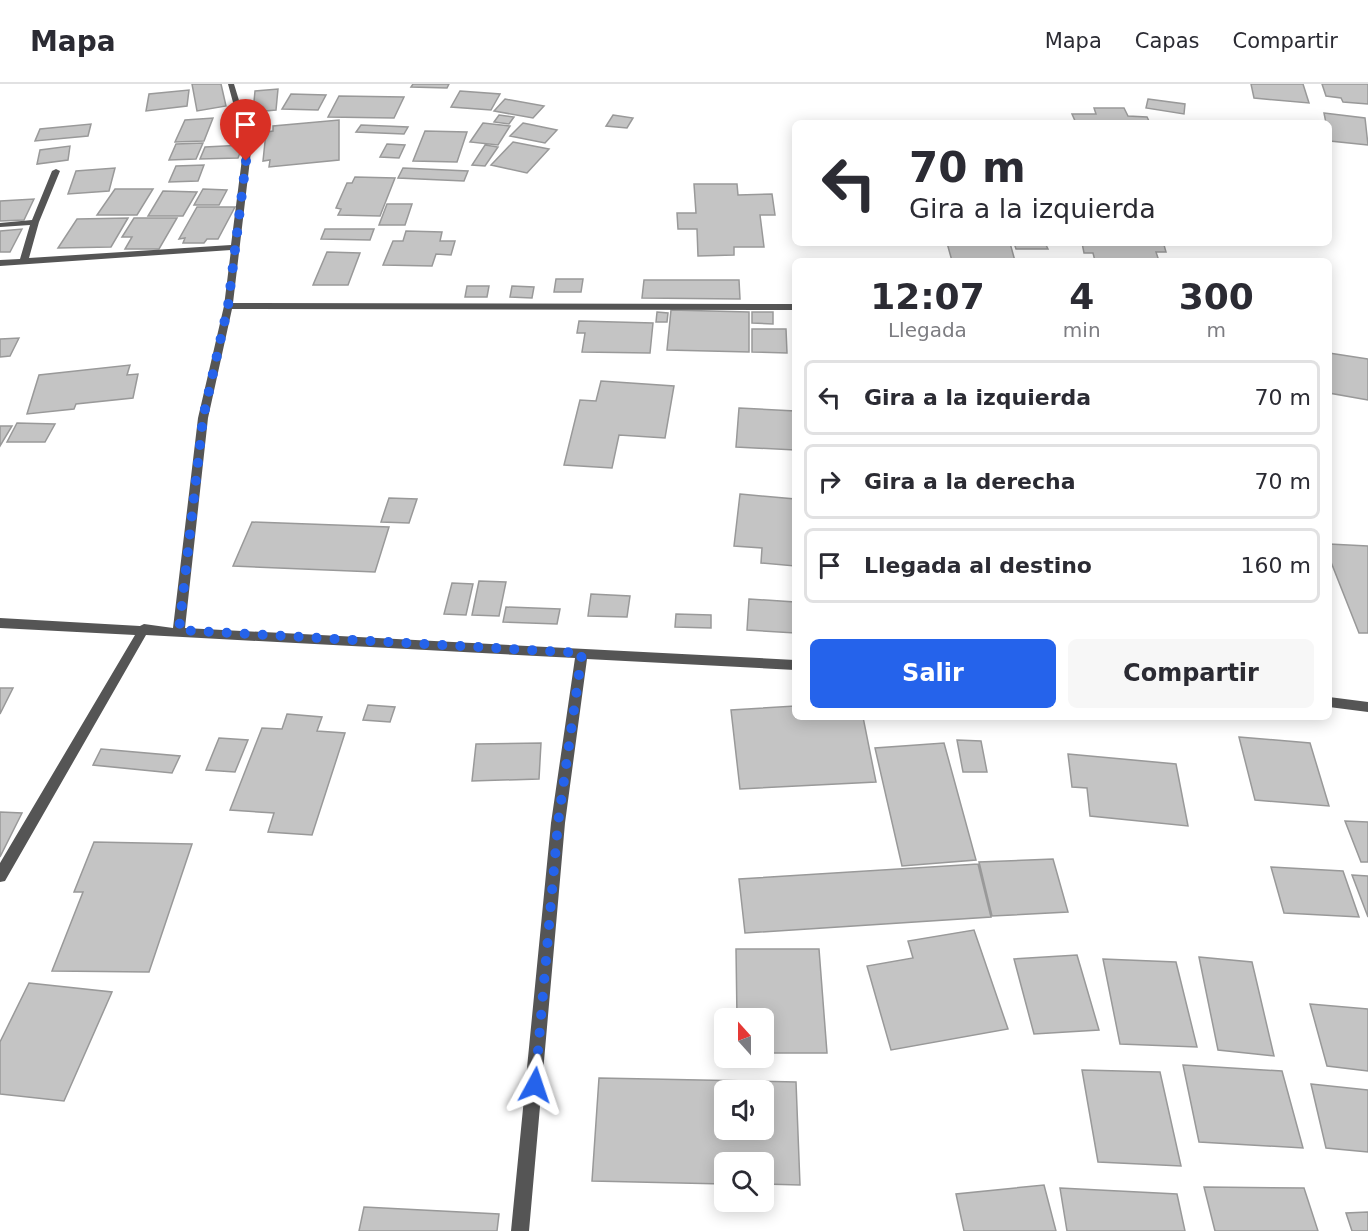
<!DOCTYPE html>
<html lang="es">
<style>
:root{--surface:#fff;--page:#f7f7f7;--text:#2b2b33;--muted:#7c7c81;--line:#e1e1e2;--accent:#2563eb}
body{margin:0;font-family:"DejaVu Sans",sans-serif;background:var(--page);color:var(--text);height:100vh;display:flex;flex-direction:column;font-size:22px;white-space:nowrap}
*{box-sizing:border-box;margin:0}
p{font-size:20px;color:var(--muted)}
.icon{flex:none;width:33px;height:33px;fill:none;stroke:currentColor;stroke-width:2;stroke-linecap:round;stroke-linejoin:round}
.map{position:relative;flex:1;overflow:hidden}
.panel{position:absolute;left:792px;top:174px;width:540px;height:462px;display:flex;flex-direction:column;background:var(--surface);border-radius:9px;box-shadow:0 3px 15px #0003}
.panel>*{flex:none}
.banner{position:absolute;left:792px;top:36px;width:540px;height:126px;border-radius:9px;box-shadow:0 3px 15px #0003;background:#fff;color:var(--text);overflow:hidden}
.needle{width:39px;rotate:339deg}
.controls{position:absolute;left:714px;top:924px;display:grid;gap:12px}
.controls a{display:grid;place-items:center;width:60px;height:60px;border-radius:9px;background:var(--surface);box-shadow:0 3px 15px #0003;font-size:30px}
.pin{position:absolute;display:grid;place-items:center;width:51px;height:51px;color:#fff;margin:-62px -26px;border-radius:50% 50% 50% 0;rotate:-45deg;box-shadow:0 0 6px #0007}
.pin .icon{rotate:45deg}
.me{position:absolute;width:66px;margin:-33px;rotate:5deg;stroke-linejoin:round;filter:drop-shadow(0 0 4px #0008)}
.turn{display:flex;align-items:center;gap:21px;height:126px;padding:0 18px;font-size:27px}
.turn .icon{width:78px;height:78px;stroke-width:2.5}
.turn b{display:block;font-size:42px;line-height:51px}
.eta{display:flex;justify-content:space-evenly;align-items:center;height:102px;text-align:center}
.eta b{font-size:36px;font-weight:700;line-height:42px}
.primary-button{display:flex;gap:12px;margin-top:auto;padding:12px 18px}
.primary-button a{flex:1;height:69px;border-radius:9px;background:var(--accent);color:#fff;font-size:24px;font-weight:700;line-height:69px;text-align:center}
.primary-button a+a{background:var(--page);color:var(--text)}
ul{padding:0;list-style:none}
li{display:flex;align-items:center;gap:18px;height:75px;margin:0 12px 9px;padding:0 6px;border:3px solid var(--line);border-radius:9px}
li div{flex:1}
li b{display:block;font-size:22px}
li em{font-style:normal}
header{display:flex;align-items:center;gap:36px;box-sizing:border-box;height:84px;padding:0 30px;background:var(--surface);border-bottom:2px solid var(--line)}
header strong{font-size:28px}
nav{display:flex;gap:33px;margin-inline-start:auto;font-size:21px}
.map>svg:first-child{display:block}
.building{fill:#c4c4c4;stroke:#999;stroke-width:1.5;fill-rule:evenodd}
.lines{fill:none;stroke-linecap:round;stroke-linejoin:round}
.street{fill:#555;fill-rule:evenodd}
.route{stroke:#2563eb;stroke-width:10;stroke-dasharray:0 18}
</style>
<header>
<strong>Mapa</strong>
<nav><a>Mapa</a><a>Capas</a><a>Compartir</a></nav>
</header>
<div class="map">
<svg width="1368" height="1147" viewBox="0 0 1368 1147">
<rect width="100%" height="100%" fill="#fff"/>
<path class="building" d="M192,0H221L226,22L197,27Z
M413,0H449L447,4L411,3Z
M1251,0H1303L1309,19L1254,14Z
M1322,0H1368V20L1343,18L1341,14L1326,12Z
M278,5L276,26L253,28L255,7Z
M189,6L187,22L146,27L149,10Z
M460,7L500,10L491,26L451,23Z
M291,10L326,11L318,26L282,25Z
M339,12L404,13L394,34L328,33Z
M505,15L544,22L533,34L494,27Z
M1148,15L1185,20L1184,30L1146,24Z
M1094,24H1124L1128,32L1147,33L1150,39H1076L1072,30H1096Z
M1324,29L1365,34L1368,61L1330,57L1329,39H1326Z
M499,31L514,33L509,40L494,38Z
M613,31L633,34L627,44L606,42Z
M213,34L204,57L175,58L185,36Z
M339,36V76L269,83L270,76L263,77L266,48L273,47V42Z
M483,39L510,42L498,61L470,58Z
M523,39L557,46L545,59L510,52Z
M91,40L88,52L35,57L40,45Z
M361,41L408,43L404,50L356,48Z
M425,47L467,48L457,78L413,77Z
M513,58L549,65L527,89L491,81Z
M203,59L196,75L169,76L176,60Z
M387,60L405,61L399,74L380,73Z
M243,61L238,74L200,75L205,63Z
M485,61L498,63L485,82L472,81Z
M70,62L68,76L37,80L40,66Z
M204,81L198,97L169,98L176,82Z
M115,84L109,107L68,110L76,87Z
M403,84L468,87L464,97L398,94Z
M355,93L395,94L380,132L338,131L341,125L336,124L347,99H352Z
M694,100H737L738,111L772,110L775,131H760L764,163H734V171L698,172L697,145H678L677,129H696Z
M115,105H153L137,131H97Z
M203,105L227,106L219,121H194Z
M163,107L197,108L183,132H148Z
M34,115L24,136L0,137V117Z
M387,120H412L405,141H379Z
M197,123H235L218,155H207L204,159H183L185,154L179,155Z
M128,134L111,163L58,164L77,135Z
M134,134H177L159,165H125L132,153H122Z
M22,145L10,168H0V147Z
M325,145H374L370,156L321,155Z
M406,147L442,148L440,157H455L451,171L436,170L432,182L383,181L393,157H403Z
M947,159H1010L1015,177H952Z
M1014,159H1045L1048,165H1016Z
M1082,159H1173V161H1164L1166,168H1156L1159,177H1095L1093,169H1084Z
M327,168L360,169L348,201H313Z
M556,195H583L581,208H554Z
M644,196H739L740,215L642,214Z
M467,202H489L487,213H465Z
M512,202L534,203L532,214L510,213Z
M671,226L749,228V268L667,266Z
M657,228L668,229L667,238H656Z
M752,228H773V240L752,239Z
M579,237L653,239L650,269L582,268L585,249H577Z
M752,245H786L787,269L752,268Z
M19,254L10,272L0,273V255Z
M1329,269L1368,275V316L1329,309Z
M130,281L127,291L138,290L133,314L76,320L74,325L27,330L39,291Z
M601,297L674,302L665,354L619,351L612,384L564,381L580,316L596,317Z
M739,324L795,327V366L736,363Z
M17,339L55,340L45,358H7Z
M0,342H12L0,362Z
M740,410L795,415V482L761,479L762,464L734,462Z
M389,414L417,415L409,439L381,438Z
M252,438L389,443L375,488L233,482Z
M1329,460L1368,462V549H1359L1329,473Z
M479,497L506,498L499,532L472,531Z
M452,499L473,500L466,531L444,530Z
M591,510L630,512L627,533L588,532Z
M749,515L795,518V549L747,546Z
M506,523L560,525L557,540L503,538Z
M676,530L711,531V544L675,543Z
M0,604H13L0,630Z
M368,621L395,623L390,638L363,636Z
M795,622V633H863L876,698L740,705L731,626Z
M287,630L322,633L317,647L345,649L312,751L268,748L274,729L230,726L262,644L282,645Z
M1239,653L1310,659L1329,722L1255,716Z
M219,654L248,656L235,688L206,686Z
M957,656L981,657L987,688H963Z
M541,659L539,695L472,697L476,660Z
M944,659L976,776L902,782L875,664Z
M101,665L180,672L172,689L93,681Z
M1068,670L1176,680L1188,742L1090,732L1087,704L1072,703Z
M0,728L22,729L0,773Z
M1345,737L1368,738V778H1361Z
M94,758L192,760L149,888L52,887L83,808H74Z
M1053,775L1068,828L992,832L979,778Z
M978,780L991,833L745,849L739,795Z
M1271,783L1343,787L1359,833L1284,829Z
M1352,791L1368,792V833Z
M974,846L1008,945L891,966L867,882L913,874L908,857Z
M736,865H819L827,969H764V934H737Z
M1077,871L1099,946L1034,950L1014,875Z
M1199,873L1252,878L1274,972L1218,966Z
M1103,875L1176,878L1197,963L1120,960Z
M29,899L112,908L64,1017L0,1010V958Z
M1310,920L1368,925V987L1327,982Z
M1183,981L1282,987L1303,1064L1199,1058Z
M1082,986L1160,988L1181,1082L1098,1078Z
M599,994L796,998L800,1101L764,1100V1078H724V1100L592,1097ZM724,1006H764V1046H724Z
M1311,1000L1368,1006V1068L1326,1064Z
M1044,1101L1056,1147H964L956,1110Z
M1204,1103L1304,1104L1318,1147H1215Z
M1060,1104L1177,1110L1185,1147H1067Z
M364,1123L499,1130L497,1147H359Z
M1368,1128V1147H1352L1346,1129Z"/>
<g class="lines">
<path class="street" d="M228,0H234L252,59L233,219L795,220V226L232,225L208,334L185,544L795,576V586L587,575L565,739L529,1147H511L551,739L575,574L146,551L5,797L0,798V779L135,551L0,544V534L140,542L144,540L173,544L198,334L224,222L231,166L0,182V176L20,175L30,141L0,143V139L32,136L52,87L56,85L60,87L39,138L29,174L231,161L244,59Z
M1329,613L1368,618V628L1329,623Z"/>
</g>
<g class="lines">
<path class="route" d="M246,77L228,222L203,334L179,546L582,569L558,739L535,1001"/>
</g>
</svg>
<div class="controls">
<a><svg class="needle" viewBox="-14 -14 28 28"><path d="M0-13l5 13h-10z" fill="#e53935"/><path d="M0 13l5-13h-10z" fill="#7c7c81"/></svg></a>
<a><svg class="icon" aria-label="sound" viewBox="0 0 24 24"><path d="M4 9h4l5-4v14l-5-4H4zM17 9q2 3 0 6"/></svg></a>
<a><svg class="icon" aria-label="search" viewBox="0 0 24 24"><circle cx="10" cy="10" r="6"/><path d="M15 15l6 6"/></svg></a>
</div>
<div class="pin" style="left:246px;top:77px;background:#d93025"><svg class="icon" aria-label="arrive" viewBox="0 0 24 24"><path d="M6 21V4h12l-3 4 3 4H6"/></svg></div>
<svg class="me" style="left:535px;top:1001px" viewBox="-20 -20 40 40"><path d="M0-17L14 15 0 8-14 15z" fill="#2563eb" stroke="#fff" stroke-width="4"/></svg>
<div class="banner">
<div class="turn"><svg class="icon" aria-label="left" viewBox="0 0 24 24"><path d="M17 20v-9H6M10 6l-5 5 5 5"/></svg><div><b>70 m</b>Gira a la izquierda</div></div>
</div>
<section class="panel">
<div class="eta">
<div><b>12:07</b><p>Llegada</p></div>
<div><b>4</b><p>min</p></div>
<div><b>300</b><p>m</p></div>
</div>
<ul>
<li><svg class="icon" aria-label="left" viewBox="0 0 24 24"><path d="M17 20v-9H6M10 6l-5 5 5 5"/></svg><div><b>Gira a la izquierda</b></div><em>70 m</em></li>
<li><svg class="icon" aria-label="right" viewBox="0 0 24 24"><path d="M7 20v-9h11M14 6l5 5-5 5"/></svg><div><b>Gira a la derecha</b></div><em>70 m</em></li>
<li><svg class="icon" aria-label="arrive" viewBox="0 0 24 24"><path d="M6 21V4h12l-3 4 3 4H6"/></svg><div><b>Llegada al destino</b></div><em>160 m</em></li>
</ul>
<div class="primary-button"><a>Salir</a><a>Compartir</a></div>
</section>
</div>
